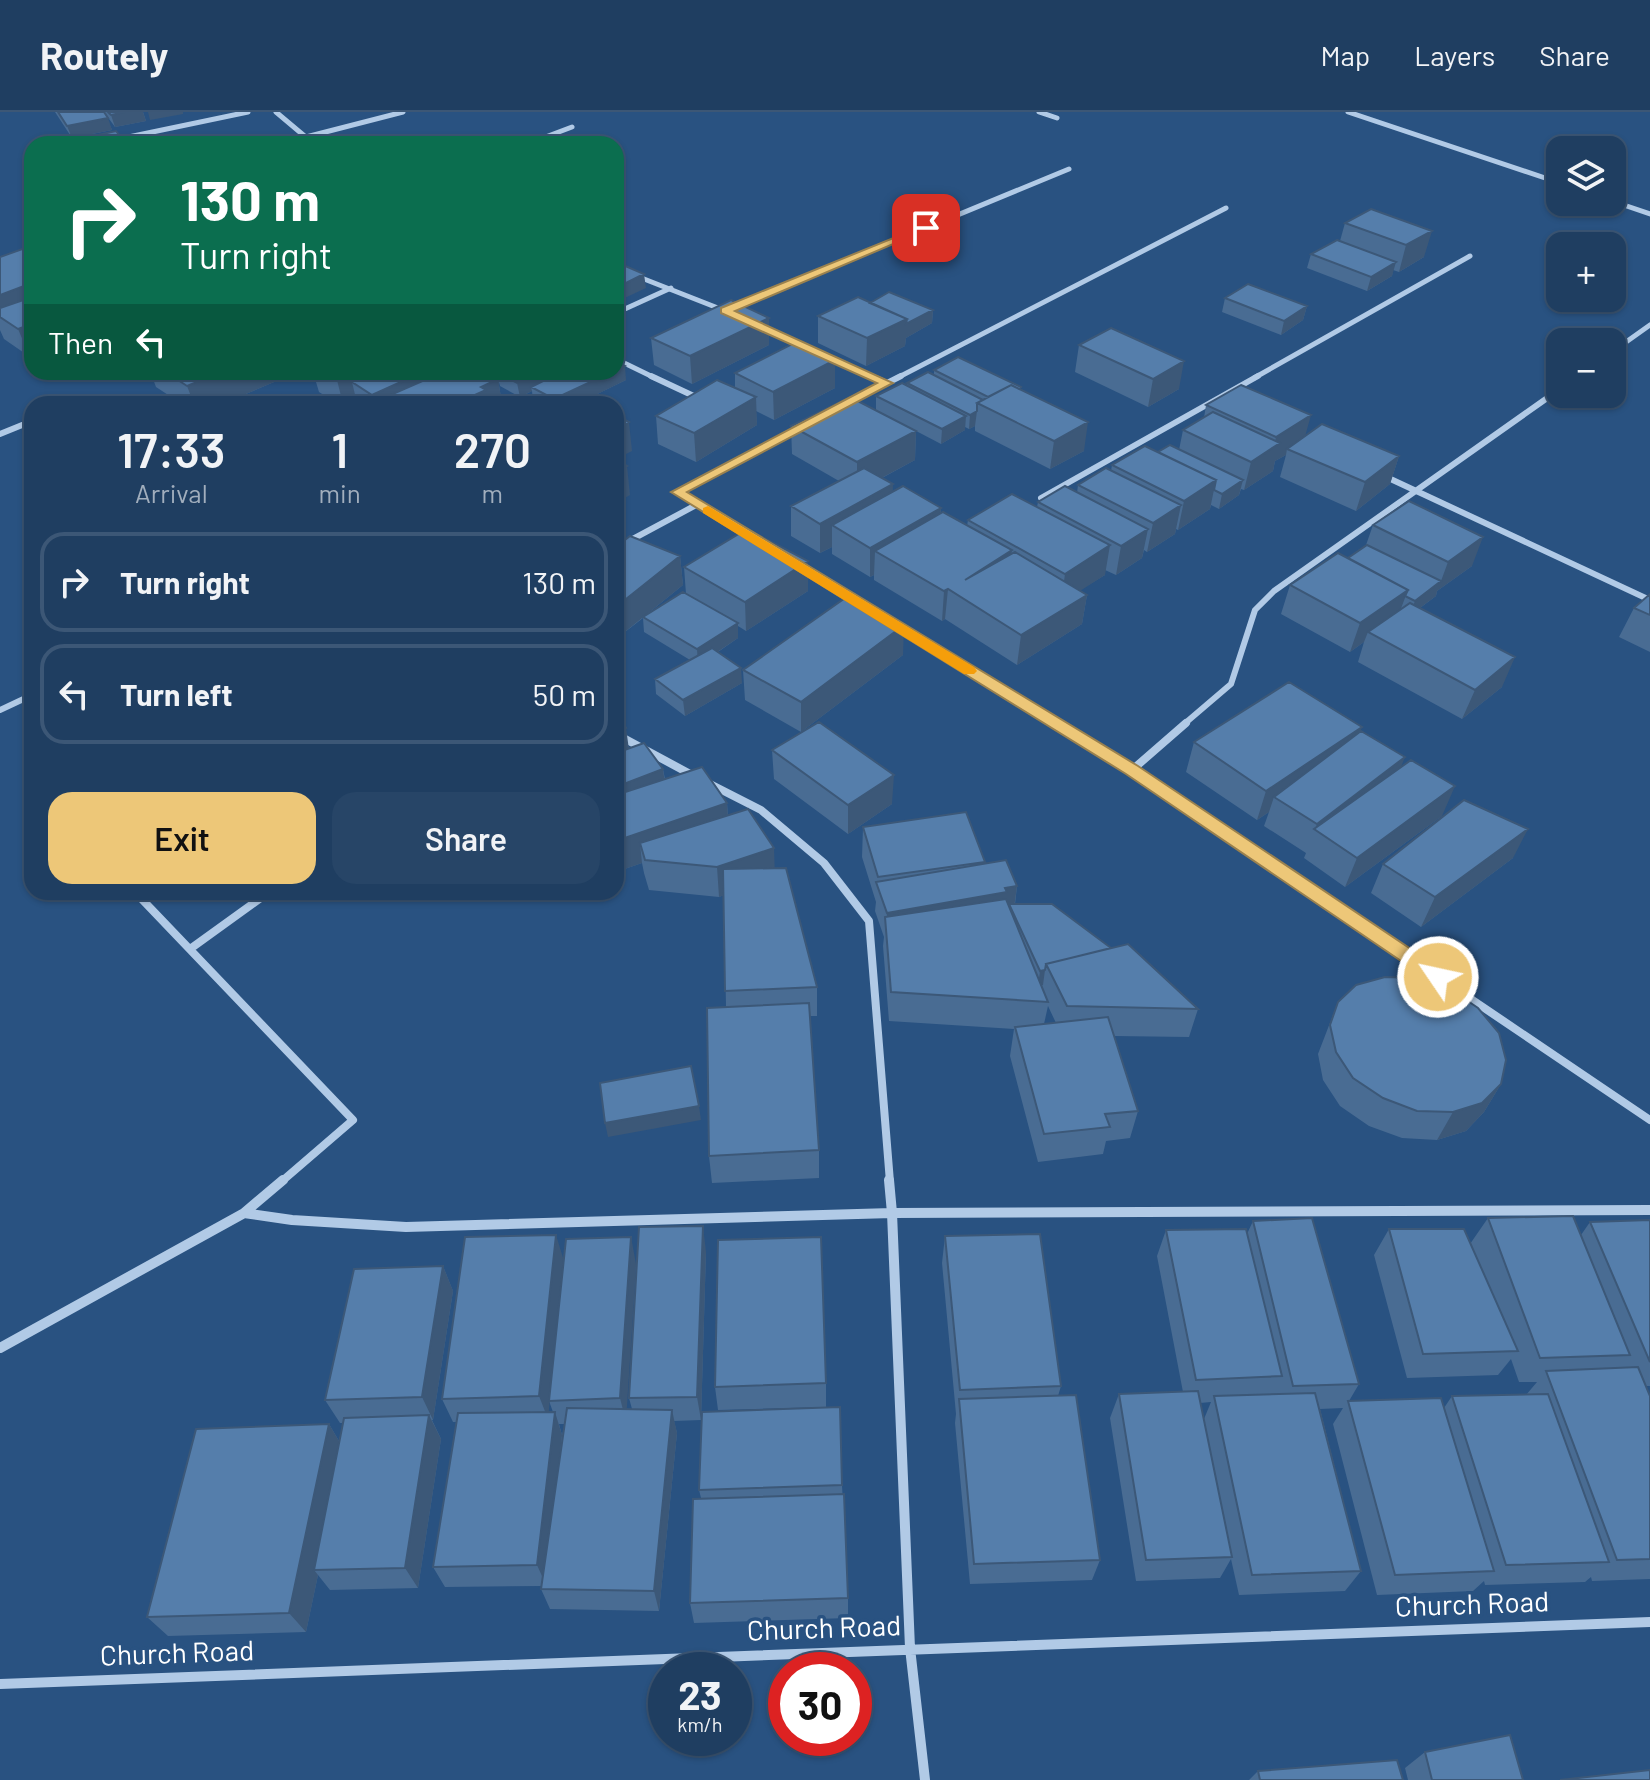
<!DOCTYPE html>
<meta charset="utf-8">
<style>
:root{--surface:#1f3e61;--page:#274567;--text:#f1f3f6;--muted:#a1aebd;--line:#3c5776;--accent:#edc778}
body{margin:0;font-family:Barlow,sans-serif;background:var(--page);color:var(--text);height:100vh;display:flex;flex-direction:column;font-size:30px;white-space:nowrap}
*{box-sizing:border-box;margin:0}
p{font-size:26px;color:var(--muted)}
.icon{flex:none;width:44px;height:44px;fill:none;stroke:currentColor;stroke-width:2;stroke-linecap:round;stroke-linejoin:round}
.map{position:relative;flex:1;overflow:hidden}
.side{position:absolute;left:24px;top:284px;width:600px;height:504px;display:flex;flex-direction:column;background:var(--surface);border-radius:24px;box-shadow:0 2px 6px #0004,0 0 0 2px var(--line)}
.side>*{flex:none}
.guide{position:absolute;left:24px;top:24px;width:600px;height:244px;border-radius:24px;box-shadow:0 2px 6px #0004,0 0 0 2px var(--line);background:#0b6e4f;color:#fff;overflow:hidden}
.controls{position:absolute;left:1546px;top:24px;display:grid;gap:16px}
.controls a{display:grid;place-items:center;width:80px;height:80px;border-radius:16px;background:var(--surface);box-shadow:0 2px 6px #0004,0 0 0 2px var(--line);font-size:40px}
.speed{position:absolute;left:648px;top:1540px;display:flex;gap:16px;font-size:40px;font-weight:700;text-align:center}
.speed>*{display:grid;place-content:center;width:104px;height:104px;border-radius:50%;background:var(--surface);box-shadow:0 2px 6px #0004,0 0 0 2px var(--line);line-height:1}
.speed small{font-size:20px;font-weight:400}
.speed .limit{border:12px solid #d22;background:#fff;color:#111}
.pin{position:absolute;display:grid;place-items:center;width:68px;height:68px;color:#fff;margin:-34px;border-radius:16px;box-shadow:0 4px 12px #0006}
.me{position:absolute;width:88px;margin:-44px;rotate:304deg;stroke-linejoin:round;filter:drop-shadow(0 0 6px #0008)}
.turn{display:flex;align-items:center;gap:28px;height:168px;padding:0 24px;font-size:36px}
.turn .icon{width:104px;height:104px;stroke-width:2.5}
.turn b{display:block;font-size:56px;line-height:68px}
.then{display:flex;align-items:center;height:76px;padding:0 24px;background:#0003;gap:16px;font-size:30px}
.eta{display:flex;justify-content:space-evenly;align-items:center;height:136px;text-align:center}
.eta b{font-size:48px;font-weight:600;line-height:56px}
.button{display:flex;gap:16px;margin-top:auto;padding:16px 24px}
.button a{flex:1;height:92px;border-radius:24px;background:var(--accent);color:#111;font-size:32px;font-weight:600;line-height:92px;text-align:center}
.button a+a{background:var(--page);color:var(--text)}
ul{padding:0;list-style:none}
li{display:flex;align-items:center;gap:24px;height:100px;margin:0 16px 12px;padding:0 8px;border:4px solid var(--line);border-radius:24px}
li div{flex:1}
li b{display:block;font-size:30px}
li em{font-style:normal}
header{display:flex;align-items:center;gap:48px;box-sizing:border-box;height:112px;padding:0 40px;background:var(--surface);border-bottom:2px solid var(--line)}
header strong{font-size:38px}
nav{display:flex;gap:44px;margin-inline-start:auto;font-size:28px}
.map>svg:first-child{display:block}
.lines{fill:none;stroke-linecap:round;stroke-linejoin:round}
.minor-far3{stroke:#b1cae6;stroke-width:5}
.minor-far2{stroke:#b1cae6;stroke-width:6}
.minor-far1{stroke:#b1cae6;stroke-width:8}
.minor{stroke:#b1cae6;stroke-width:10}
.wall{fill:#496c93;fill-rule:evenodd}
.shaded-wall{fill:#3c5878}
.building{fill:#557eab;stroke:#3c5878;stroke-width:2}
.route{fill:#edc778;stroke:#9a814e;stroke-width:2}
.slow{fill:#f59e0b}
.labels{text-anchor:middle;stroke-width:7;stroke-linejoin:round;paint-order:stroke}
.near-street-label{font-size:28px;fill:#fff;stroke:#295281}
</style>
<header>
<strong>Routely</strong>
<nav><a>Map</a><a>Layers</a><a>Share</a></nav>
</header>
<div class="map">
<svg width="1650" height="1668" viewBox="0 0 1650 1668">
<rect width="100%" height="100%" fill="#295281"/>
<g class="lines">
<path class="minor-far3" d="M276,0L314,32
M1039,0L1057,6
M1348,0L1560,71
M306,25L403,0
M95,32L248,0
M527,32L572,15
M1612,89L1650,102
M616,156L723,198
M730,197L1069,57
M616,201L671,176
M761,215L804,234
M1612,240L1650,213
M827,244L875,266
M616,247L655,266
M897,266L1226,96
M1254,266L1470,144"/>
<path class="minor-far2" d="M651,264L698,286
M871,264L887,271
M846,292L901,264
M0,322L32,309
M1382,363L1650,488
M1041,386L1258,264
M750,424L677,380L799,317
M616,436L698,392
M799,455L856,489
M895,513L1059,613
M0,598L32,583
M1183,613L1231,572L1255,498L1274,479L1560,277"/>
<path class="minor-far1" d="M1056,611L1132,658L1650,1008
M616,622L692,663
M1132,658L1186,611
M708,671L761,698L824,751L869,809L890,1070
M135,780L353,1008L281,1070
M190,837L269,780"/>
<path class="minor" d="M244,1101L283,1068
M0,1236L244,1101L292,1108L406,1115L892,1101L889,1068
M0,1572L1650,1510
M925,1668L910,1536L892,1101L1650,1098"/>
</g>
<path class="wall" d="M55,0H104L112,18L72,26Z
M104,0H143L146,9L115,15Z
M1371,97L1424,145L1399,160L1393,158L1392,164L1367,179L1307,156L1311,142L1340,129L1345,111Z
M0,145L30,245L4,227L0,218Z
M1225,186L1307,194L1303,208L1281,223L1222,200Z
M870,191L933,198L932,211L906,226L905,234L866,254L818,231V204Z
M769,206V233L692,272L654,253L651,226Z
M1079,233L1179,277L1148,295L1075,260Z
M934,258L1021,278L1084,339L1050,357L975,319V314L969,317L965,315V318L941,332L876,298V284L907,274V271L934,263Z
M142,260H293V262L222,292H182L156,275L153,267Z
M313,260H616L626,268L587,287L595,292H539L533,289L532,279L520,285L500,274L498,267L502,292H357V291L338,292L319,280Z
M735,261L835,276L774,308L756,299L757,313L696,350L658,332L656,304L735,276Z
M1206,293L1305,324L1399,344L1390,372L1356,399L1280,365L1286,343L1275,349L1273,359L1244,378L1241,377L1239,383L1219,397L1211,393L1210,397L1178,418L1176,417L1175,422L1147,440L1144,438L1142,446L1116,463L1105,458V463L1080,478L1087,483L1082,512L1017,553L945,507L942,509L874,468V463L870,465L832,442V435L820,441L791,424V394L839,369L792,342L791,314L916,319L915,348L882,366L893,380L941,396V401L967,414L968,408L1037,395L1038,390L1077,381L1078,373L1111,359L1112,353L1158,340L1179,338L1183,318L1204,306Z
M1373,413L1472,454L1437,479L1436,484L1420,496L1502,575L1462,607L1358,550L1364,530L1350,540L1281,502L1290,473L1348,446L1366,433Z
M680,444L683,473L646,503L686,482L684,455L808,449V479L746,519L738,514V526L718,540L742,571L685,604L656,582L655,567L690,548L644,520L643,506L616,527Z
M1650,482V540L1619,525L1634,496Z
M903,543L801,620L745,588L743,558Z
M616,600L629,636L663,657L665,667L727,691L728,704L774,756L817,875V904H810L819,1038V1066L712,1071L709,1044L726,895L724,783L719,785L649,778L644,761L642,751L616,760Z
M1359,620L1401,655L1442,704L1345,775L1304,746L1306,741L1264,714L1269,700L1257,708L1186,660L1194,630Z
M772,638L892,692L848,722L774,667Z
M863,715L985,750V752L1017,774L1015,792L1111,836L1198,897L1189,925L1114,924L1138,999L1130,1026L1106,1029L1103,1042L1038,1050L1010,944L1014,917L889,909L883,834L884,825L875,799L876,790L862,745ZM1048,894L1056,911L1044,912Z
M1513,746L1421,815L1371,781L1383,752Z
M1338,890L1501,972L1484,1000L1466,1019L1437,1028L1402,1026L1369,1014L1340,994L1323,968L1318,942Z
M1488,1106L1581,1123L1590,1110L1650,1108V1274H1646L1650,1284V1467L1592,1469L1591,1465L1585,1470L1485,1473L1484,1469L1473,1479L1377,1483L1333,1312L1343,1296L1320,1297L1361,1459L1345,1479L1239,1483L1231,1447L1220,1466L1136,1469L1110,1306L1119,1282L1183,1280L1157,1144L1166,1118L1247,1122L1253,1109L1359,1272L1349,1289L1444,1296L1452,1284L1526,1283L1537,1270H1519L1511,1247L1498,1263L1407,1266L1374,1143L1389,1117L1470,1132ZM1211,1290L1204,1307L1200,1291Z
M945,1124L1061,1274L1058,1284L1100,1448L1092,1468L970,1472L955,1311L956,1302L942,1151Z
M706,1140L701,1308L674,1309L677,1321L659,1499L550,1497L541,1477L542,1474L445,1475L433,1455L456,1310H453L442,1287L564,1149L636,1152L626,1297H632L629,1286ZM549,1289L553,1300H548ZM559,1312H565L562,1323Z
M443,1154L453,1179L433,1308H432L441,1327L418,1476L330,1478L318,1463L306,1520L168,1524L147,1505L329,1312L339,1329L343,1311H340L325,1288Z
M826,1271V1295L718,1298L715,1275Z
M842,1373L848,1486V1506L694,1511L690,1491L701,1386L699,1378Z
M1425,1640L1523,1668H1408L1405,1656Z
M1258,1659L1403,1668H1249Z"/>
<path class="shaded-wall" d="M125,0H143L146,9L115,15L111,3Z
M148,0H183V2L150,8Z
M108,6L112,18L72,26L67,14Z
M1432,119L1424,145L1399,160L1406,133Z
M1396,150L1392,164L1367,179L1371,165Z
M644,162L646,176L616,190V176Z
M32,171V202L0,205V183Z
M1307,194L1303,208L1281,223L1284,209Z
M933,198L932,211L906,226L905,234L866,254L867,226L907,207Z
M769,206V233L692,272L690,244Z
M32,212V244L30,245L18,217Z
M835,248V276L774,308L773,280Z
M1184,249L1179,277L1148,295L1153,267Z
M625,254L626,268L577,292H555L554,287L612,260H616V258Z
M222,260H293V262L222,292H194L187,274Z
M357,260H466L388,284L390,292H374L372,283L352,270L357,291L343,292L337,268Z
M484,260H513H497L502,292H455L481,275Z
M540,260H573L531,275L532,279L520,285L517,271Z
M756,285L757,313L696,350L694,321Z
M977,299L975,314L969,317L970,303Z
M1311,303L1303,332L1287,337L1286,343L1275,349L1273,359L1244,378L1251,350L1274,335L1276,325Z
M966,304L965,318L941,332L942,317Z
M629,310L632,339L616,347V317Z
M1088,310L1084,339L1050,357L1054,329Z
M916,319L915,348L857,379V350Z
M1399,344L1390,372L1356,399L1365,370Z
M627,354L630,383L616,391V360Z
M1216,368L1210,397L1178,418L1184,389Z
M1243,368L1239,383L1219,397L1222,382Z
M893,372L892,401L832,413V435L820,441V412Z
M1181,393L1175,422L1147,440L1153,411Z
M941,396L939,425L875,439L874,463L870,465V436Z
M1148,417L1142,446L1116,463L1121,434Z
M1483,425L1472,454L1437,479L1436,484L1409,504L1415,489L1441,469L1448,450Z
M1110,433L1105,463L1061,491L1065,462Z
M1012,438L1008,467L965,468Z
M680,444L683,473L616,527V495Z
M808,449V479L746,519L745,490Z
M948,477L945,507L942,509L944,479Z
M1408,478L1397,507L1368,520L1364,530L1350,540L1360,511Z
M1087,483L1082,512L1017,553L1021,523Z
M738,511V526L698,553L697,537Z
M904,513L903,543L801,620V590Z
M1515,545L1502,575L1462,607L1475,578Z
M741,556L742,571L685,604L683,588Z
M1362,615L1351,644L1274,685L1269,700L1257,708L1266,679Z
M626,616L630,645L616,650V619Z
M1405,645L1393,675L1315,717L1317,712Z
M663,657L667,687L616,706V675Z
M894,663L892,692L848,722V693Z
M1455,674L1442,704L1345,775L1357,746Z
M727,691L729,721L640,731L642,751L616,760V729Z
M1528,717L1513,746L1421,815L1435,785Z
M774,736L775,766L719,785L717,755Z
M1017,774L1013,803L886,820L887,801Z
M1045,858L1043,873L1038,874L1040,859Z
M1501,972L1484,1000L1466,1019L1437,1028L1453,1000Z
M699,994L701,1008L608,1025L605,1011Z
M703,1114L706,1140L701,1308L697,1285Z
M556,1123L564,1149L548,1307L539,1284Z
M631,1125L636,1152L626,1310L620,1286Z
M443,1154L453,1179L433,1308L422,1285Z
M672,1298L677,1321L659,1499L654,1479Z
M555,1300L562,1323L546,1473L537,1453Z
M429,1303L441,1327L418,1476L405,1456Z
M329,1312L343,1336L314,1458L318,1463L306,1520L289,1501Z"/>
<path class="building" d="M58,0H104L108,6L67,14Z
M108,0H125L111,3Z
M116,19L126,32H84L80,27Z
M1371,97L1432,119L1406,133L1345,111Z
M1337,128L1396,150L1371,165L1311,142Z
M28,135L32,137V171L0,183V145Z
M616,150L644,162L616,176Z
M1248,172L1307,194L1284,209L1225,186Z
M889,180L933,198L906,212L907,207L870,191Z
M32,185V212L18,217L0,205V196Z
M858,185L907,207L867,226L818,204Z
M731,188L769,206L690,244L651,226Z
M1111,216L1184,249L1153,267L1079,233Z
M796,230L835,248L773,280L735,261Z
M958,245L1021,275L1019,277L1011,273L988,285L934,258Z
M616,249L625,254L616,258Z
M166,260H222L187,274Z
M323,260H357L337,268Z
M376,260H423L372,283L352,270Z
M443,260H491L488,261L498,267L481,275L486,278L455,292H401L388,284Z
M497,260H540L517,271Z
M561,260H612L554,287L531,275Z
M928,260L983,288L977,291V299L970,303L907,271Z
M717,268L756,285L694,321L656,304Z
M902,271L966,304L942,317L876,284Z
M1011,273L1088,310L1054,329L977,291Z
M1241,273L1311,303L1276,325L1206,293Z
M281,283L295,292H261Z
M850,285L916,319L857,350L791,314Z
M586,287L595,292H576Z
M1213,300L1280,331L1251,350L1183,318Z
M616,303L629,310L616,317Z
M1322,312L1399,344L1365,370L1287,337Z
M1170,333L1243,368L1222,382L1214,378L1216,368L1158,340Z
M1145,334L1216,368L1184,389L1112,353Z
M616,348L627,354L616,360Z
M864,356L893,372L820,412L791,394Z
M1106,356L1181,393L1153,411L1078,373Z
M903,374L941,396L870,436L832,413Z
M1065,374L1148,417L1121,434L1038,390Z
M1012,382L1110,433L1065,462L968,408Z
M1409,389L1483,425L1448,450L1373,413Z
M943,400L1012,438L965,468L1015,440L1087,483L1021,523L948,477L944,479L875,439Z
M747,417L808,449L745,490L684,455Z
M630,424L680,444L616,495V435Z
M1367,433L1441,469L1415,489L1405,484L1408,478L1348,446Z
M1338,441L1408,478L1360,511L1290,473Z
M683,480L738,511L697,537L643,505Z
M1650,482V503L1634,496Z
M848,484L904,513L801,590L743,558Z
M1410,491L1515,545L1475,578L1368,520Z
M712,536L741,556L683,588L655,567Z
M1289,570L1362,615L1266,679L1194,630Z
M616,600L626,616L616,619Z
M819,610L894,663L848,693L772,638Z
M1361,619L1405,645L1317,712L1274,685Z
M644,631L663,657L616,675V641Z
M1411,648L1455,674L1357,746L1314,717Z
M702,655L727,691L616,729V683Z
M1464,688L1528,717L1435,785L1383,752Z
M748,697L774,736L717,755L645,748L640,731Z
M966,700L985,750L878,765L863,715Z
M1006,748L1017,774L1005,776L1007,780L887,801L876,770Z
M786,756L817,875L725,879L723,757Z
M1006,787L1048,890L891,880L885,805Z
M1009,792H1052L1111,836L1046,852L1045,858L1040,859Z
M1128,832L1198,897L1067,894L1046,852Z
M1385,865L1417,866L1450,877L1478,896L1499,921L1506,948L1501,972L1482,991L1453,1000L1417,999L1383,986L1353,966L1336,940L1330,913L1338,890L1356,873Z
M809,891L819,1038L709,1044L707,896Z
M1108,905L1138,999L1105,1002L1110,1015L1044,1022L1015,915Z
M691,954L699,994L605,1011L600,971Z
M1573,1104L1630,1243L1540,1246L1488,1106Z
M1312,1106L1359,1272L1293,1274L1253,1109Z
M1650,1108V1250L1590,1110Z
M703,1114L697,1285L629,1286L639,1115Z
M1246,1117L1282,1264L1196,1268L1166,1118Z
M1389,1117H1464L1518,1239L1423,1242Z
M1040,1122L1061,1274L960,1278L945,1124Z
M556,1123L539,1284L442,1287L465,1125Z
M631,1125L620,1286L549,1289L566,1127Z
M821,1125L826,1271L715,1275L718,1128Z
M443,1154L422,1285L325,1288L354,1157Z
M1638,1255L1650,1284V1447L1617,1448L1546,1259Z
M1198,1279L1232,1445L1146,1448L1119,1282Z
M1315,1281L1361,1459L1252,1463L1214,1284Z
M1548,1282L1609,1450L1506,1453L1452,1284Z
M1076,1283L1100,1448L974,1452L959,1287Z
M1441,1286L1494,1459L1395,1463L1348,1289Z
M840,1295L842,1373L699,1378L702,1300Z
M567,1296L672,1298L654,1479L541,1477Z
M555,1300L537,1453L433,1455L458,1301Z
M429,1303L405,1456L314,1458L344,1306Z
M329,1312L289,1501L147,1505L196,1317Z
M844,1382L848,1486L690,1491L693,1387Z
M1510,1623L1523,1668H1432L1425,1640Z
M1397,1648L1403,1668H1260L1258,1659Z
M1650,1658V1668H1560Z"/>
<path class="route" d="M923,114L931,116L735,199L893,271L687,380L1138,654L1445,860L1448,865L1445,870H1432L1126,662L671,380L877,271L721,201V196Z"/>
<path class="slow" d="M708,394L974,555L977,559L974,562H964L703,401V396Z"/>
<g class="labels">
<g class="near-street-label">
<text transform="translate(1472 1492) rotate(-2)" y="10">Church Road</text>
<text transform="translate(824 1516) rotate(-2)" y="10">Church Road</text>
<text transform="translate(177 1541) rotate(-2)" y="10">Church Road</text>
</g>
</g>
</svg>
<div class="controls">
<a><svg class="icon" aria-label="layers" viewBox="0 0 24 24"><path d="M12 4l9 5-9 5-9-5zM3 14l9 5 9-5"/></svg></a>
<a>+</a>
<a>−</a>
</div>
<div class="speed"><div>23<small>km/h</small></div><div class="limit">30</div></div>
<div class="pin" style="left:926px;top:116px;background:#d93025"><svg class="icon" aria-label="arrive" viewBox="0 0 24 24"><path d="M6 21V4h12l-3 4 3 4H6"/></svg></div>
<svg class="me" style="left:1438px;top:865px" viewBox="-20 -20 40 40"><circle r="17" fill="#edc778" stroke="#fff" stroke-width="3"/><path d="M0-11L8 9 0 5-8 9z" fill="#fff"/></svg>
<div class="guide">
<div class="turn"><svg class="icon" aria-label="right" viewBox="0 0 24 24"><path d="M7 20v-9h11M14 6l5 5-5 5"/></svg><div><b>130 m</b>Turn right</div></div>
<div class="then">Then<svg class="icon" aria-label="left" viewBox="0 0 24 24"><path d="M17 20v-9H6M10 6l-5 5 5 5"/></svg></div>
</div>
<section class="side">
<div class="eta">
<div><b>17:33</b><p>Arrival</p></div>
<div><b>1</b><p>min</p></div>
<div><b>270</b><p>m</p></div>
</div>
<ul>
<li><svg class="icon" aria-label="right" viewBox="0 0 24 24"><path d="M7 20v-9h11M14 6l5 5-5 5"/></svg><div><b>Turn right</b></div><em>130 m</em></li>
<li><svg class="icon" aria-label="left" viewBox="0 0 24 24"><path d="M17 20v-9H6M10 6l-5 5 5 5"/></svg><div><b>Turn left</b></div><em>50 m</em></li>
</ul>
<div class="button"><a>Exit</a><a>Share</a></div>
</section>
</div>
